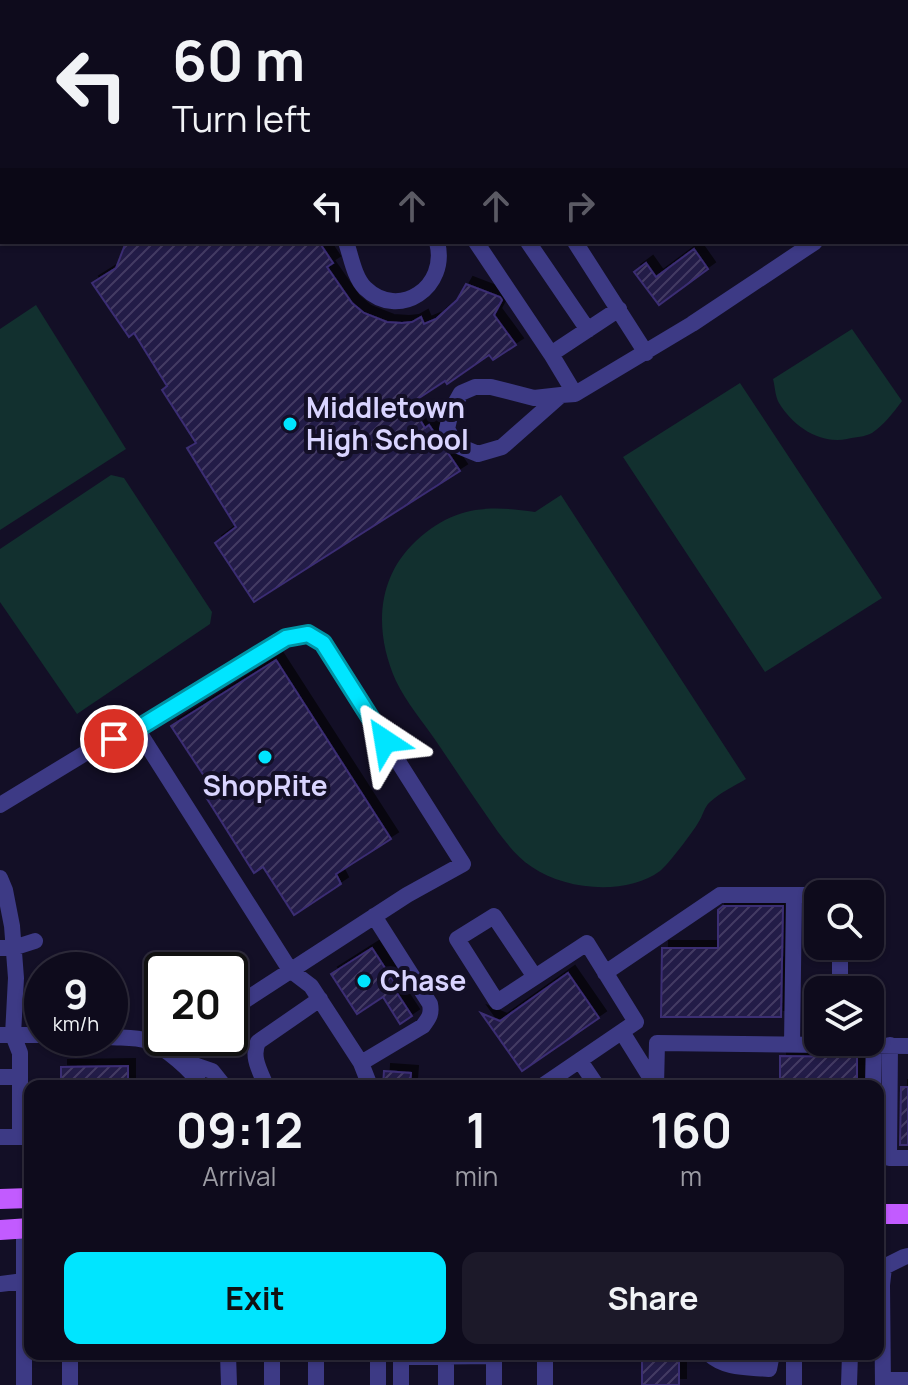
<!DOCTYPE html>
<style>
:root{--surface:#0e0b1c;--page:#1c1929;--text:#f1f3f6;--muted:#9b9ba3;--line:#2e2b3b;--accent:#00e5ff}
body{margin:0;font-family:Manrope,sans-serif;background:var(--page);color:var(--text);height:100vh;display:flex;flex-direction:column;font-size:30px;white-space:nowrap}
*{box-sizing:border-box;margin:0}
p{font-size:26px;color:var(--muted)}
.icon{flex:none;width:44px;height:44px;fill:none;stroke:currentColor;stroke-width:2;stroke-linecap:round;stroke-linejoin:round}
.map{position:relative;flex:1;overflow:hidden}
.details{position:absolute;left:24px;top:1080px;width:860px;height:280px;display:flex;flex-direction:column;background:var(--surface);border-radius:16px;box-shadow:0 2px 6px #0004,0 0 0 2px var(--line)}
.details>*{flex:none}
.guide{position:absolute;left:0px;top:0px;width:908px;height:244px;box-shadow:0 2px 6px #0004,0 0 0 2px var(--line);background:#0e0b1c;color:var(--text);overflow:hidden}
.fabs{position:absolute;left:804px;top:880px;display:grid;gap:16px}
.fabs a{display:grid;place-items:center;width:80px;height:80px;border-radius:16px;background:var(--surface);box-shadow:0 2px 6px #0004,0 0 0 2px var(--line);font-size:40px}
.speed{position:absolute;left:24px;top:952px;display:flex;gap:16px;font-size:40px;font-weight:700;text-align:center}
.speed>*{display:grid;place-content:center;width:104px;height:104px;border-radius:50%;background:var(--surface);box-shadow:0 2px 6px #0004,0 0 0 2px var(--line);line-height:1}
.speed small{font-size:20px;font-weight:400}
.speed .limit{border:4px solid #111;border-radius:12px;background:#fff;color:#111}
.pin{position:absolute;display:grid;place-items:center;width:68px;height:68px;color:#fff;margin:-34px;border:4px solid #fff;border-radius:50%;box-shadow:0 2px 8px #0007}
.me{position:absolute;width:88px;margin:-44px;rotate:327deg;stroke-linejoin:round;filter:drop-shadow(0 0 6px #0008)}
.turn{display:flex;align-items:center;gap:28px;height:168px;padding:0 40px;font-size:36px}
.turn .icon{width:104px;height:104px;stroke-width:2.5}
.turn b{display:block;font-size:56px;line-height:68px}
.lanes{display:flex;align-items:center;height:76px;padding:0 40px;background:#0003;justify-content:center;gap:40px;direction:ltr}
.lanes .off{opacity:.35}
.eta{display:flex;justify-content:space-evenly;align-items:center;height:136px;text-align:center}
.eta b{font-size:48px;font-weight:700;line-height:56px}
.primary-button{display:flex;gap:16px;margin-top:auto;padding:16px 40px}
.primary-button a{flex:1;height:92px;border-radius:16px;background:var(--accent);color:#111;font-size:32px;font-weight:700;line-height:92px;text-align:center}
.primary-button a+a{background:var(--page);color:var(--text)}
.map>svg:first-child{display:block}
.pitch{fill:#12302f}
.building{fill:url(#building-hatch);stroke:#3b2d73;stroke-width:2;filter:url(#shadow)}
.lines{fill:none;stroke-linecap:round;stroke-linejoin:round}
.minor{stroke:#3d3a85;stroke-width:16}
.major{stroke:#c25bff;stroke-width:20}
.route-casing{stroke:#0095a6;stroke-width:20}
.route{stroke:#00e5ff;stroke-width:14}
.poi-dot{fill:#00e5ff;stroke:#130f26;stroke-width:3}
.labels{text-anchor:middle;stroke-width:8;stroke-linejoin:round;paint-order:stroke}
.poi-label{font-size:28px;font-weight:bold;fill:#d9d4ff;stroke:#130f26;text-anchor:start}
</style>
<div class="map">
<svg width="908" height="1385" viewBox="0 0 908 1385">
<defs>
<pattern id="building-hatch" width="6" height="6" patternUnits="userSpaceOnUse" patternTransform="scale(2)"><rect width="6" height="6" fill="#241b47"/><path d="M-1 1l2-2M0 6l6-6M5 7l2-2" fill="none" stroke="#433b63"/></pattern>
<filter id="shadow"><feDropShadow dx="7" dy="-7" stdDeviation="0" flood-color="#0009"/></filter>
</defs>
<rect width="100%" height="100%" fill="#130f26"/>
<path class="pitch" d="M36,305L126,449L0,530V329Z
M852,329L902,401C893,413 884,425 872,433C865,437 855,437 847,439C819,444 794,427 779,403C775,396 775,386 773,379Z
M740,383L882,598L765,672L623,457Z
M111,475L124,478L212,612L210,624L77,714L0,602V549Z
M561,495L746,779C734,786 720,793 710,802C704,807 703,816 698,823C693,832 667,866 660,871C626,896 565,890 532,867C518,858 508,845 498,832C477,802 457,772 436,741C423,722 406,702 396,681C374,632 376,578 416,541C454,506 488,505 535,512Z"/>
<path class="building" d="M126,242H319L333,263L327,267L352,303L364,313L387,322L402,323L412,322L421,317L424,324L436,319L457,300L466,284L500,297L502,300L494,315L516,345L493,360L489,355L447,384L445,381L410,404L425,428L429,425L460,471L254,602L215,543L236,527L187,448L196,443L162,390L167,386L134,333L129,337L92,283L116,268Z
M694,249L708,269L659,305L634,272L646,263L656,277Z
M276,660L391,839L336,874L341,884L294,915L263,867L254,873L204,794L212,788L171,726Z
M723,906H783L781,1017H661L662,948H718V910Z
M372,948L398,988L395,990L412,1016L400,1024L383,997L357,1014L331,974Z
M568,973L599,1018L522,1071L481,1013L500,1021Z
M780,1056L857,1057V1086H780Z
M128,1066V1086H61V1067Z
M384,1071L411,1073L410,1086H383Z
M901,1087H908V1145H900Z
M642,1354H679V1385H642Z"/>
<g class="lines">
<path class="minor" d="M240,0L241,2
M262,0L263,2
M313,0L314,2
M365,0L367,2
M417,0L418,2
M444,2L447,0
M906,182L908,180
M346,242C351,256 354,277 365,288C399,321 449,287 437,242
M476,242L551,354L575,394
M528,242L588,330
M575,242L646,353
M551,354L619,309
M561,395L502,447L478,454L456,445L447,429L451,411L461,393L475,387H491L534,398L561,395L575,394L692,324L815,242
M137,729L286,638L308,634L323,643L463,864L407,895L230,1010
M0,805L92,749L137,729L290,970L311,986L361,1063L423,1026C429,1018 432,1014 430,1004L374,916
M0,878L5,890L12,926L16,978L13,1035L20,1053V1137H30
M0,948H13L35,941
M605,973L720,895H818
M535,977L494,916L457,939L497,1002L587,943L636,1022L542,1086
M840,990V946
M622,1032L655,1085
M0,1035H42
M110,1037C122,1038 137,1037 148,1041C164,1046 194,1072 201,1086
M792,1045L794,895
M890,1045L889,1158H908
M179,1060L195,1038
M183,1061L212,1071L224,1086
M580,1061L597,1086
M361,1063L370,1086
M0,1077H20
M266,1086C260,1071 251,1057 258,1042L320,999
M656,1086L657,1043L908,1046
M873,1086L874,1045
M0,1137H20
M24,1229V1281H30
M0,1284L24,1281V1385
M70,1354V1385
M228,1354L229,1385
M378,1354V1385
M545,1354V1385
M709,1354C725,1369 748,1367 769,1369L772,1354
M794,1354V1385
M446,1357V1385
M883,1380H908
M272,1385V1354
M316,1385V1354
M401,1385V1357L494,1356V1385
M849,1385L850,1354
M883,1385L882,1285L884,1267L904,1257L908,1256"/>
<path class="major" d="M0,1199L30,1198
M878,1214H908
M0,1230L30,1228"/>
</g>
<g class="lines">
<g class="route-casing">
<path id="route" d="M114,739L137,729L286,638L308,634L323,643L385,741"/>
</g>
<use href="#route" class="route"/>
</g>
<g class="poi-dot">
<circle cx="290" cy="424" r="8"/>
<circle cx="265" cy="757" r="8"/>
<circle cx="364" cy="981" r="8"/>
</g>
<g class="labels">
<g class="poi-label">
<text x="306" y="418">Middletown<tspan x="306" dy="32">High School</tspan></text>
<text x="265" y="796" text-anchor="middle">ShopRite</text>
<text x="380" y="991">Chase</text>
</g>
</g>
</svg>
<div class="fabs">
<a><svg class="icon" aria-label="search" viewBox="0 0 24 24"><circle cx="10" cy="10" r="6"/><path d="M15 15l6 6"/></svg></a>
<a><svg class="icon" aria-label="layers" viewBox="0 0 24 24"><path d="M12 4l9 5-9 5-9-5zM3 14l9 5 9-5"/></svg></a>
</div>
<div class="speed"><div>9<small>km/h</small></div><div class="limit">20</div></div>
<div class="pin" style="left:114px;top:739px;background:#d93025"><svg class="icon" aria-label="arrive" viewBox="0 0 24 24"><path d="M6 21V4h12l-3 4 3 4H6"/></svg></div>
<svg class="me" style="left:385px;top:741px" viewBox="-20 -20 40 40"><path d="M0-17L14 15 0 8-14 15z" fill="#00e5ff" stroke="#fff" stroke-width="4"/></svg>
<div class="guide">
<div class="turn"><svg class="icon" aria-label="left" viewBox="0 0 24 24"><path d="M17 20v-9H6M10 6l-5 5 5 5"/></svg><div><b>60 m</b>Turn left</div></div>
<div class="lanes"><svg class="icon" aria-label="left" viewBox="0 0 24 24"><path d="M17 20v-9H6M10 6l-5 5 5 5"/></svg><svg class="icon off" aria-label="ahead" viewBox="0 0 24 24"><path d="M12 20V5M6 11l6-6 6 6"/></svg><svg class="icon off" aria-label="ahead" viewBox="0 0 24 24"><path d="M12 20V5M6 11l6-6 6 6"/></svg><svg class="icon off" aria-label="right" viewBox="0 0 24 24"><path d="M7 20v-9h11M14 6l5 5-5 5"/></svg></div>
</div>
<section class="details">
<div class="eta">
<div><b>09:12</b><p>Arrival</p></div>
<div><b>1</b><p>min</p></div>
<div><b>160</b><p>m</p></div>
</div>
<div class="primary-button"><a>Exit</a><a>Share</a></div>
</section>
</div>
